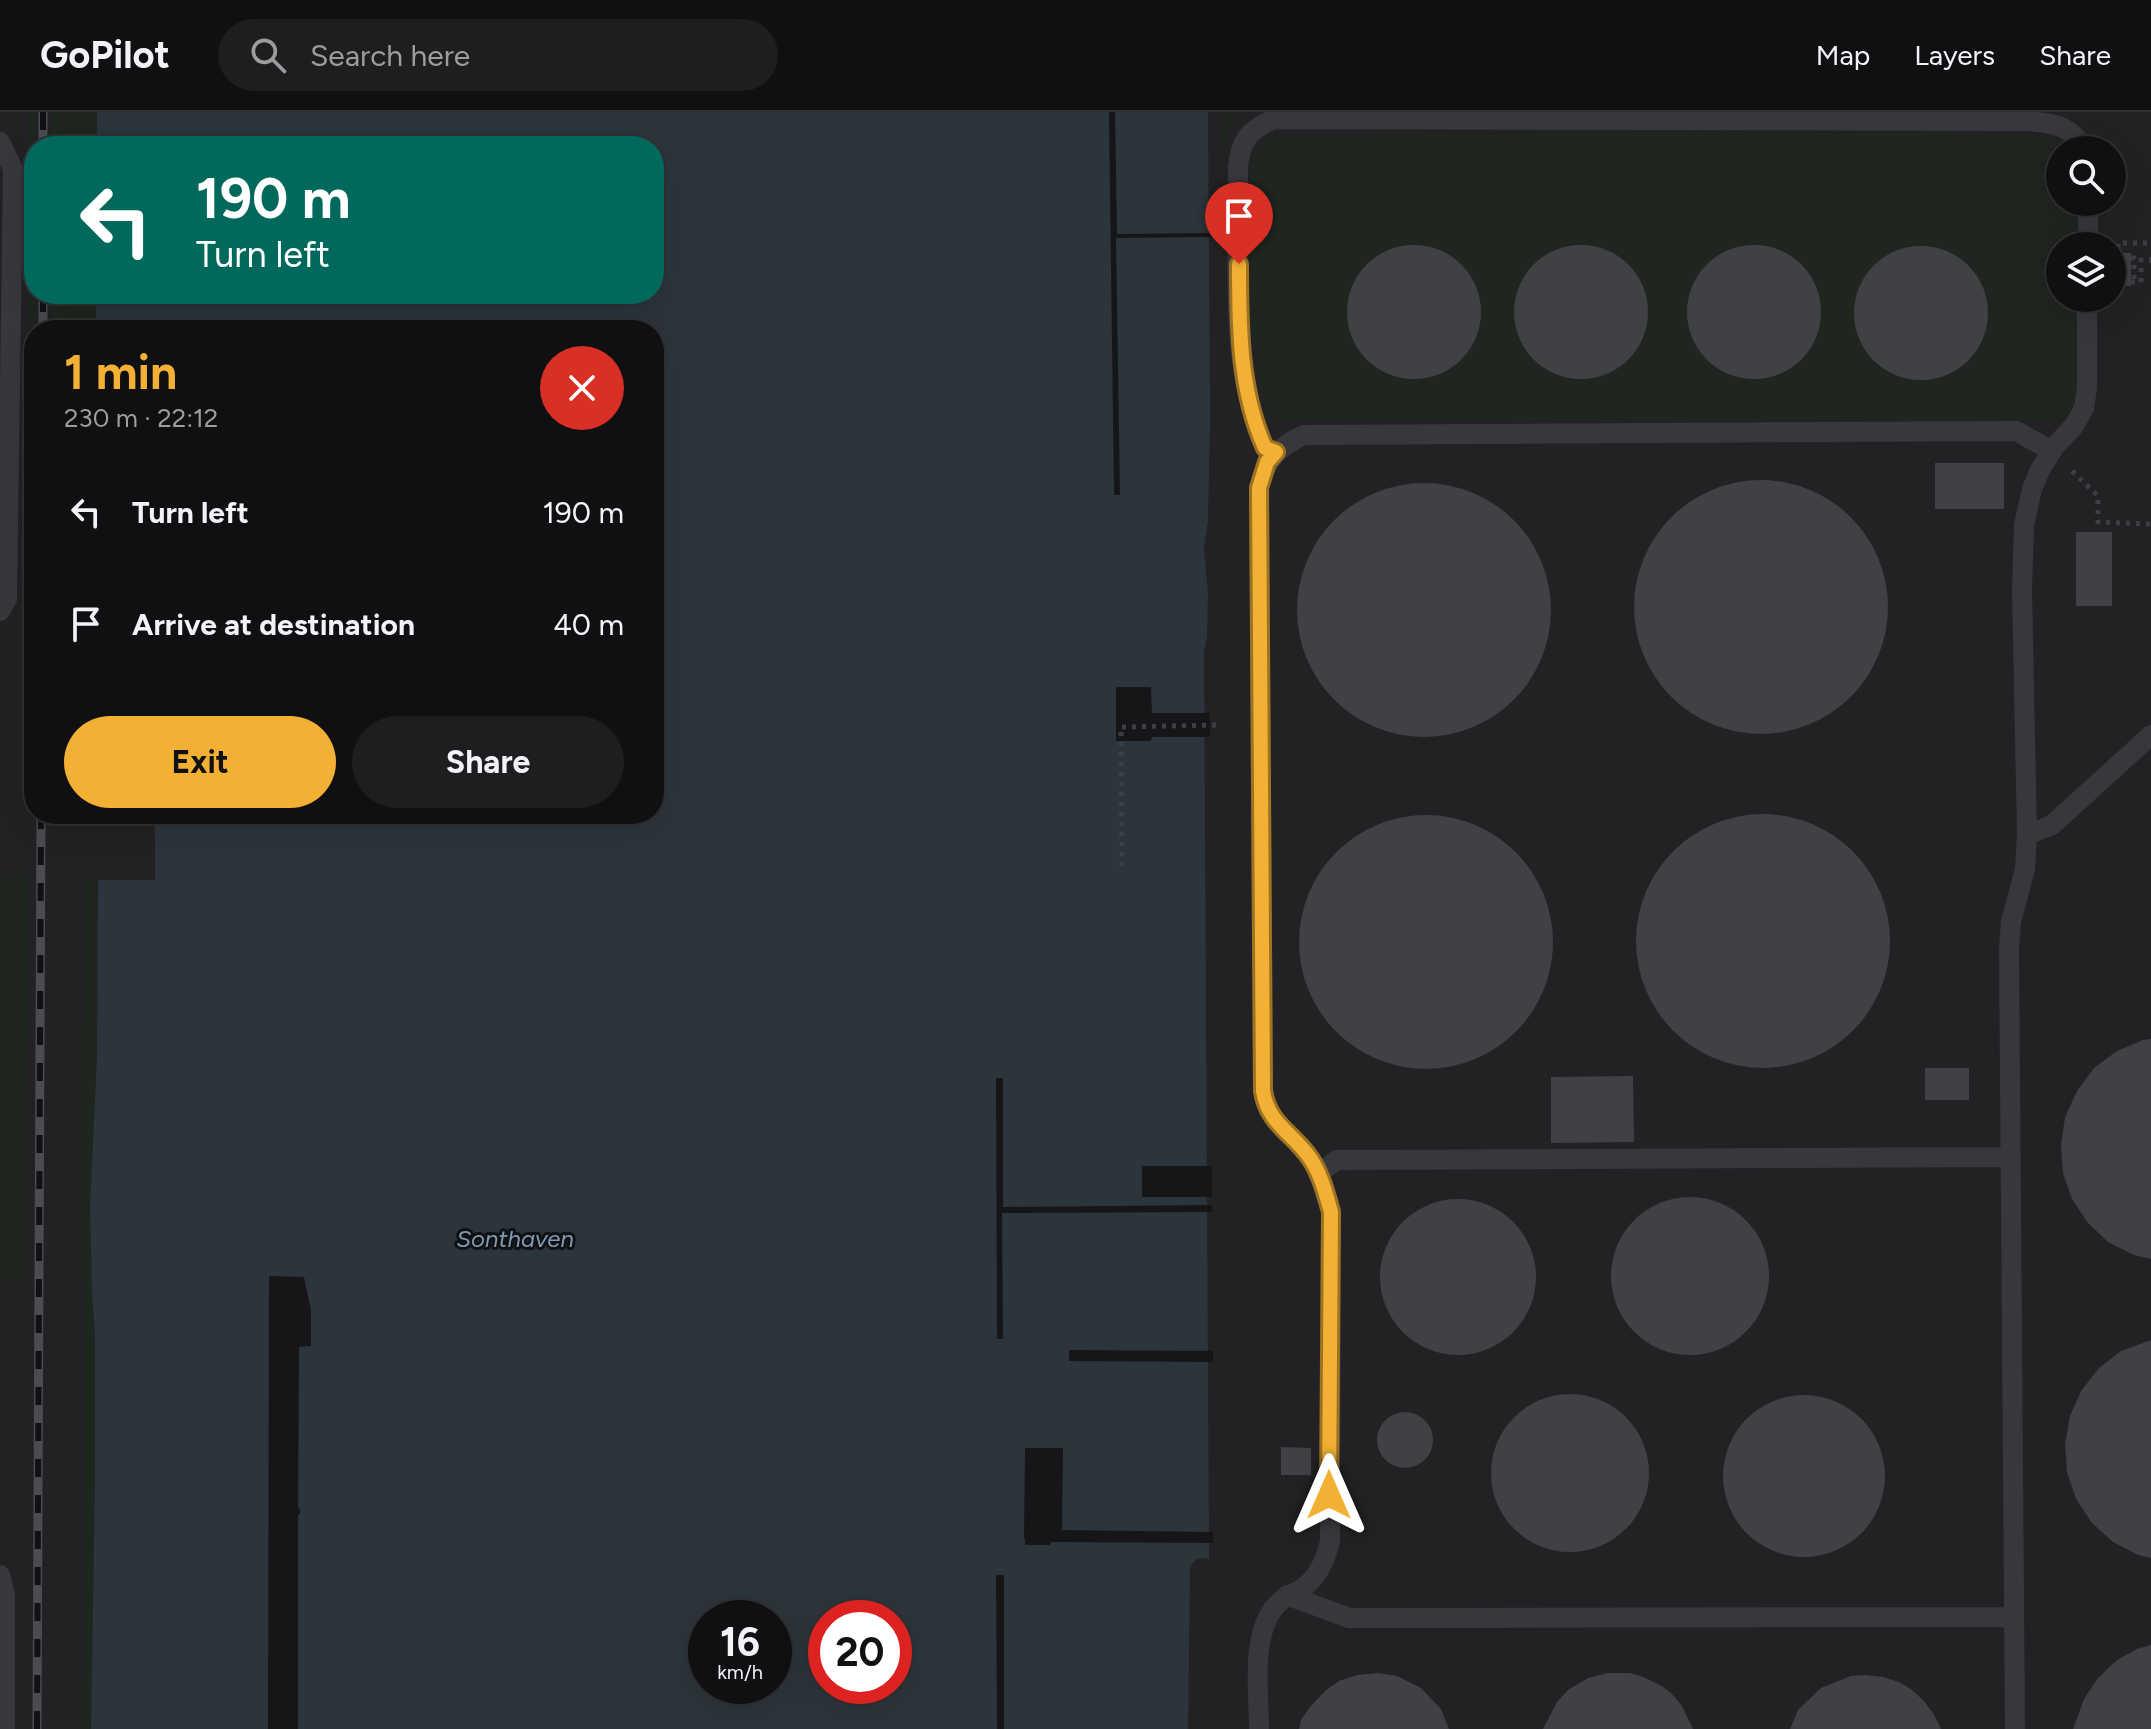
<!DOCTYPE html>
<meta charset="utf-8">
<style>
:root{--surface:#101012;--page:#1e1e20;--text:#f1f3f6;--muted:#9c9d9f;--line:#303032;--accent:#f2b134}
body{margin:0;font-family:Figtree,sans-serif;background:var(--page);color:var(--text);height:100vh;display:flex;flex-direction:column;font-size:30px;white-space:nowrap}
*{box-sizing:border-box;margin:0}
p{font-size:26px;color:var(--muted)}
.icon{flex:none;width:44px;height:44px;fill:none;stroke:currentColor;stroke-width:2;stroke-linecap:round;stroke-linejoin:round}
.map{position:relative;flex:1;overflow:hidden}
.panel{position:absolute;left:24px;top:208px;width:640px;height:504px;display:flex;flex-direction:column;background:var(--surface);border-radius:32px;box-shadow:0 8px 32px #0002,0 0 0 2px var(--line)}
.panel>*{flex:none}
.guide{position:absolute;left:24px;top:24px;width:640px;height:168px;border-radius:32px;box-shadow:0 8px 32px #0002,0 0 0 2px var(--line);background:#00695c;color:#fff;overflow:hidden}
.tools{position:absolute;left:2046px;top:24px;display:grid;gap:16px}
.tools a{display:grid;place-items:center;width:80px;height:80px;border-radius:50%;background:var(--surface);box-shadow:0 8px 32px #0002,0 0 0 2px var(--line);font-size:40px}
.speed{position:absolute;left:688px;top:1488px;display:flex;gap:16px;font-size:40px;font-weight:700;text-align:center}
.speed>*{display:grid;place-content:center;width:104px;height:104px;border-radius:50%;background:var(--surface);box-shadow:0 8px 32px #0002,0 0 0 2px var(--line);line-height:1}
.speed small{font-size:20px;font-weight:400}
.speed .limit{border:12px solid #d22;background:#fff;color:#111}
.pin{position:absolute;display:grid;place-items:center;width:68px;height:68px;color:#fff;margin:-82px -34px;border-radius:50% 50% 50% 0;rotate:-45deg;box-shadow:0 0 8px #0007}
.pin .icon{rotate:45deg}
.me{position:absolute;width:88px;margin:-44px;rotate:0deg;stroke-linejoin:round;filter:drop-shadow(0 0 6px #0008)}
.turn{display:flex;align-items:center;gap:28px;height:168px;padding:0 40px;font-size:36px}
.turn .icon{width:104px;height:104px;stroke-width:2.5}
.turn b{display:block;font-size:56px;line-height:68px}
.round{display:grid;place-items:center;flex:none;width:84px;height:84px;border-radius:42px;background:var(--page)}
.summary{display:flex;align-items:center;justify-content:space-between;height:136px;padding:0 40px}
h1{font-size:48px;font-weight:700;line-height:60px;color:var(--accent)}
.action{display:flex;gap:16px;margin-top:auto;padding:16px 40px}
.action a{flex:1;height:92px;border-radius:48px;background:var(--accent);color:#111;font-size:32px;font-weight:700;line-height:92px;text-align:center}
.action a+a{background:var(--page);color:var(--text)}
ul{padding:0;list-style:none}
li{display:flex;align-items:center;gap:24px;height:112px;padding:0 40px}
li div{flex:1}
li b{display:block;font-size:30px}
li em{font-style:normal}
header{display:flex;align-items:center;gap:48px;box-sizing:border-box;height:112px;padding:0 40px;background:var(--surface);border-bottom:2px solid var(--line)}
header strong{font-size:38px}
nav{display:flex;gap:44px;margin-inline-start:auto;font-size:28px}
.search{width:560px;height:72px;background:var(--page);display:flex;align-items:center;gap:20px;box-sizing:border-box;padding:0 28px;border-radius:44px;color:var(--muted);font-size:30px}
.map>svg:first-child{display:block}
.built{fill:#222225;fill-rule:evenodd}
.green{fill:#1e261f}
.water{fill:#2c353c;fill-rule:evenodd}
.pier{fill:#161618}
.building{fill:#404145}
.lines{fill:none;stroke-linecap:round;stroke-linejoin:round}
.path{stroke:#3d3f44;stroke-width:5;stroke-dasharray:4 6;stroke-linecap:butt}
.lane{stroke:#37383d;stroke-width:20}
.rail-casing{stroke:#4a4c52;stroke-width:9}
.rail{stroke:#111113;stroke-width:6;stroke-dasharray:18;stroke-linecap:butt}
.route-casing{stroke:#9d7322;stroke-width:20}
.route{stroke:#f2b134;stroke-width:14}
.labels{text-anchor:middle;stroke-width:6;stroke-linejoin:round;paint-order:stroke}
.water-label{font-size:24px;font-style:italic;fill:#7f9bb3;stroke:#111113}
</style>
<header>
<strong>GoPilot</strong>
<div class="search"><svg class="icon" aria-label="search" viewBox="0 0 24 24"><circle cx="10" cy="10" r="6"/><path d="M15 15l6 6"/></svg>Search here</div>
<nav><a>Map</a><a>Layers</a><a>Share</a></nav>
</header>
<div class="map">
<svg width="2151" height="1617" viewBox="0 0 2151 1617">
<rect width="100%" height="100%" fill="#161618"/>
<path class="built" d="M0,0H2151V1617H0ZM34,34H654V182H34ZM2060,38H2112V90H2060ZM2060,134H2112V186H2060ZM34,218H654V702H34ZM706,1506H774V1574H706ZM826,1506H894V1574H826Z"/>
<path class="green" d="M29,0H36V34H34L35,213H28Z
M52,0H97V34H52Z
M1223,0H1240L1230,16L1223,44Z
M1738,20L2033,23L2055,29L2064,38H2060V90H2074L2075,134H2060V186H2076L2078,271C2075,292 2070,306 2047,309H1285C1273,305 1266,299 1262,288L1250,206L1249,59C1252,42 1258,32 1274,24Z
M51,182H96V209L51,212Z
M28,758L25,1171L0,1169V767Z
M85,768H98L97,946L90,1095L92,1181L95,1222V1368L91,1617H82L85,1274V1203L79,1117Z"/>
<path class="water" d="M97,0H1208L1210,308L1208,409L1204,436L1208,482L1207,524L1204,540L1209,1447C1198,1444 1193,1447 1190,1458L1188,1617H91L95,1368V1222L92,1181L90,1095L97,946L98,768H155V702H654V218H156L155,210L96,209V182H654V34H97ZM706,1506H774V1574H706ZM826,1506H894V1574H826Z"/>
<path class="pier" d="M1109,0H1115L1117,122L1213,121V125L1116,126L1120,383H1114Z
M1116,575H1151L1152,601H1210V625H1152L1151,629H1116Z
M996,966H1003V1095L1212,1093V1100L1002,1101L1003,1227H997Z
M1142,1054H1212V1085H1142Z
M269,1164L304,1165L311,1198V1234L299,1235L298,1396L300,1397V1402L298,1403V1617H268Z
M1069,1238L1213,1239V1250L1069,1249Z
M1025,1336H1063L1062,1418L1213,1420V1431L1051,1430L1050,1433H1025V1427L1024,1426Z
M996,1463H1004V1617H997Z"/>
<path class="building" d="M1514 200a67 67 0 1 1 134 0a67 67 0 1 1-134 0Z
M1347 200a67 67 0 1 1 134 0a67 67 0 1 1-134 0Z
M1687 200a67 67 0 1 1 134 0a67 67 0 1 1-134 0Z
M1854 201a67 67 0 1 1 134 0a67 67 0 1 1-134 0Z
M2115,141H2131V174H2115Z
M1935,351H2004V397H1935Z
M1634 495a127 127 0 1 1 254 0a127 127 0 1 1-254 0Z
M1297 498a127 127 0 1 1 254 0a127 127 0 1 1-254 0Z
M2076,420H2112V494H2076Z
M1636 829a127 127 0 1 1 254 0a127 127 0 1 1-254 0Z
M1299 830a127 127 0 1 1 254 0a127 127 0 1 1-254 0Z
M2151,927V1147L2134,1143L2108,1130L2088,1111L2072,1087L2063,1061L2061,1033L2065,1005L2077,979L2094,956L2117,939L2143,928Z
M1925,956H1969V988H1925Z
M1633,964L1634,1030L1551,1031V965Z
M1611 1164a79 79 0 1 1 158 0a79 79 0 1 1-158 0Z
M1380 1165a78 78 0 1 1 156 0a78 78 0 1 1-156 0Z
M2151,1228V1446L2138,1443L2113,1430L2092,1411L2076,1387L2067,1360L2065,1332L2070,1304L2081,1279L2099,1256L2121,1239Z
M1491 1361a79 79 0 1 1 158 0a79 79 0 1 1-158 0Z
M1723 1364a81 81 0 1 1 162 0a81 81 0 1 1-162 0Z
M1377 1328a28 28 0 1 1 56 0a28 28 0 1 1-56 0Z
M1281,1335L1311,1336V1363H1281Z
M2151,1533V1617H2073L2084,1587L2098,1566L2117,1548L2137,1537Z
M1379,1561L1397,1564L1421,1576L1441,1597L1449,1617H1299L1301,1608L1310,1595L1326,1578L1339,1569L1357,1563Z
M1608,1561H1630L1643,1565L1662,1574L1672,1582L1682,1594L1693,1617H1543L1557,1590L1568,1578L1588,1566Z
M1866,1563L1883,1565L1899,1570L1912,1578L1923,1588L1933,1601L1941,1617H1790L1798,1598L1821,1576L1851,1564Z"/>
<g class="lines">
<path class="path" d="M2118,136V131H2151
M2131,146H2134V170
M2131,170H2141V148H2151
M2072,359L2098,384V410L2151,412
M1122,754L1121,615L1217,613"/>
<path class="lane" d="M0,30L13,57L7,487L0,499
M2088,134V90
M1276,340L1265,336C1228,254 1239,145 1238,56C1240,29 1249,17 1275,7L2027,9C2055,12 2070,12 2085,38
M2027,723L2052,713L2151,623
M1318,1062L1337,1048L2010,1045
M0,1463L5,1483V1617
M1287,1483L1349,1506L2014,1505
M1259,1617C1259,1580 1251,1528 1273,1497C1280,1488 1288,1484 1298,1479C1317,1468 1325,1450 1330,1429L1331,1100C1326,1082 1321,1062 1310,1046C1293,1021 1268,1012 1263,979L1259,376C1265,349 1279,334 1304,323L2016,319L2052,339
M2015,1617L2009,836L2011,810L2025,757L2027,723L2022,478L2024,413L2032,377L2040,358L2054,335L2074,314L2084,296L2087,276V186"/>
<g class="rail-casing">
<path id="rail" d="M43,0V34
M43,182V218
M37,1617L41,702"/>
</g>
<use href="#rail" class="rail"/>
</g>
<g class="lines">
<g class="route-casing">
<path id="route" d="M1239,152C1239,214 1239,278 1265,336L1276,340L1267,350L1259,376L1263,979C1268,1012 1293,1021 1310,1046C1321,1062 1326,1082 1331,1100L1329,1383"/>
</g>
<use href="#route" class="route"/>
</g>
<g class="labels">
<g class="water-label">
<text x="515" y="1135">Sonthaven</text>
</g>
</g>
</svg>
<div class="tools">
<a><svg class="icon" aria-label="search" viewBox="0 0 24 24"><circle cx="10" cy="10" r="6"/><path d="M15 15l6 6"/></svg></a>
<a><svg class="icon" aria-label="layers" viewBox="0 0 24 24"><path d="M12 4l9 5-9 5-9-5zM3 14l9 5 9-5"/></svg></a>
</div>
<div class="speed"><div>16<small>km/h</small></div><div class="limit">20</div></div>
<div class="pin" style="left:1239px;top:152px;background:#d93025"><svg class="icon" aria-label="arrive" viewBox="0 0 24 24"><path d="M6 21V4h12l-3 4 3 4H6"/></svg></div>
<svg class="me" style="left:1329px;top:1383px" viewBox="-20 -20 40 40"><path d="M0-17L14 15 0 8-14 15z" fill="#f2b134" stroke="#fff" stroke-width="4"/></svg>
<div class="guide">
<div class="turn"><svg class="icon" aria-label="left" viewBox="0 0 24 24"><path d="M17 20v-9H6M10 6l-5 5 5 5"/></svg><div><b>190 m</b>Turn left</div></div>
</div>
<section class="panel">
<div class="summary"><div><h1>1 min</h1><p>230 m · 22:12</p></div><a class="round" style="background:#d93025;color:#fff"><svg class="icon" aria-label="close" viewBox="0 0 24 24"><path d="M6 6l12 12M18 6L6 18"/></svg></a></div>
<ul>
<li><svg class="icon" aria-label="left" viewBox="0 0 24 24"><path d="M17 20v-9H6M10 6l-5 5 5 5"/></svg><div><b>Turn left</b></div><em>190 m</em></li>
<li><svg class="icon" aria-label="arrive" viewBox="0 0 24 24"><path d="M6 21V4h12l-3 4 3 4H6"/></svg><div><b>Arrive at destination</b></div><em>40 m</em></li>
</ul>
<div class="action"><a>Exit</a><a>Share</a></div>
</section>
</div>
